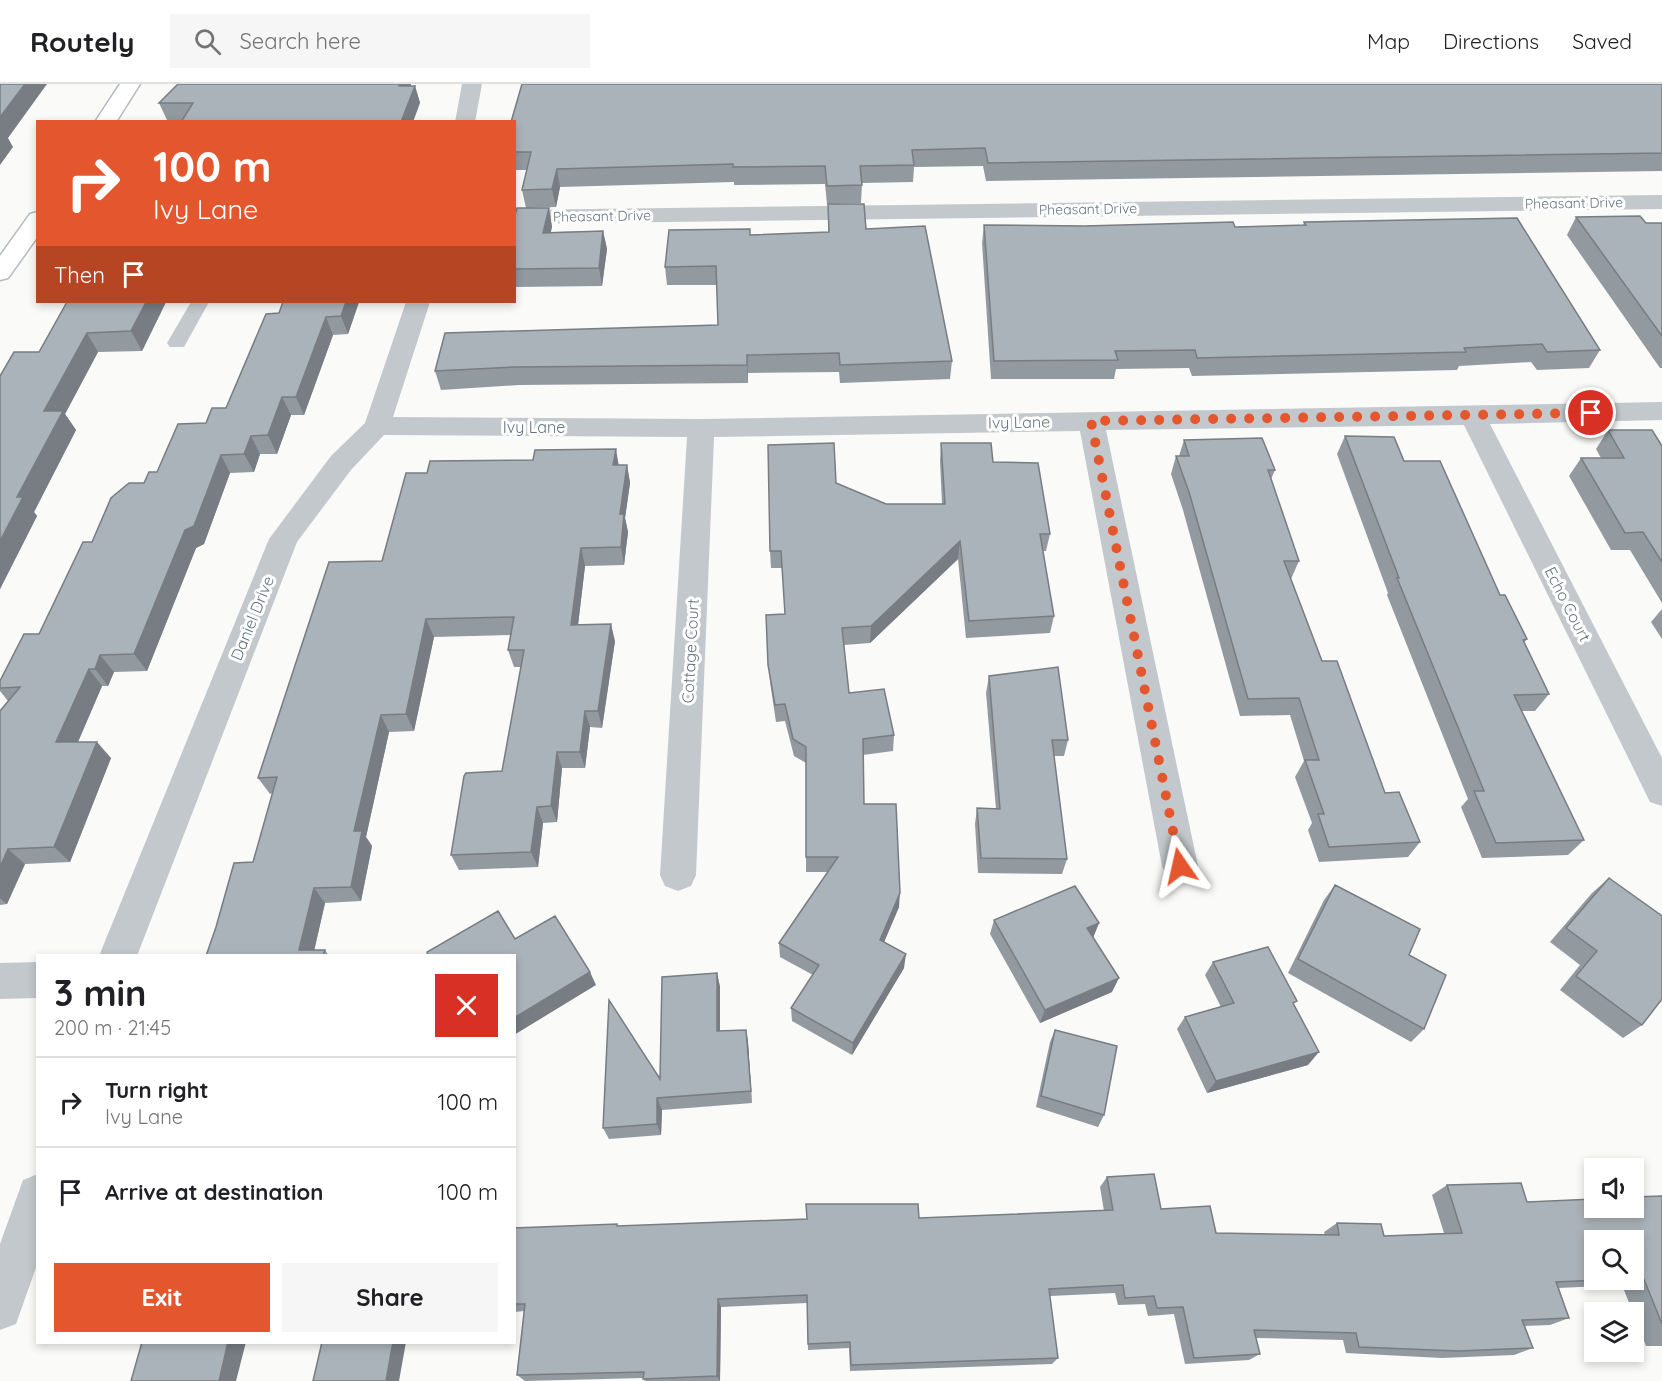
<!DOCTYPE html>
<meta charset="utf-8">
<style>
:root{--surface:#fff;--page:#f6f6f6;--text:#202124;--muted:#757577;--line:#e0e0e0;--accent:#e4572e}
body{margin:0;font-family:Quicksand,sans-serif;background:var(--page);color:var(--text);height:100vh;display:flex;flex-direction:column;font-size:22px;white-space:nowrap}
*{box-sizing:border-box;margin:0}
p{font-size:20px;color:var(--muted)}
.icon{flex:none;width:33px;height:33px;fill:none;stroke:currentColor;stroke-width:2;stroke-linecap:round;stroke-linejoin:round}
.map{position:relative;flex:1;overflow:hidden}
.details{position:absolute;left:36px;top:870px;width:480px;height:390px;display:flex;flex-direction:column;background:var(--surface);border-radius:0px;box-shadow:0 3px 9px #0003}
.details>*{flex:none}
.hud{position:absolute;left:36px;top:36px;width:480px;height:183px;border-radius:0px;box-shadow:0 3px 9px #0003;background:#e4572e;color:#fff;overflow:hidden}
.fabs{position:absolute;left:1584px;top:1074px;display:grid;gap:12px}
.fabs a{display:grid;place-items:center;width:60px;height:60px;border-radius:0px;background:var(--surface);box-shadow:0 3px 9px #0003;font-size:30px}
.pin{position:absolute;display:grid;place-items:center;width:51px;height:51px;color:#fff;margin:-26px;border:3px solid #fff;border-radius:50%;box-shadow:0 2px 6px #0007}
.me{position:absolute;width:66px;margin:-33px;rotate:349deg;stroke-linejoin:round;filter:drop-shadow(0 0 4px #0008)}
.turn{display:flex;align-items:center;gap:21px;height:126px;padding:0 18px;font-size:27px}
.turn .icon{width:78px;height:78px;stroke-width:2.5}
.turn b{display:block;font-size:42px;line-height:51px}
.then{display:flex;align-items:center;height:57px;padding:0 18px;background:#0003;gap:12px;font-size:22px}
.round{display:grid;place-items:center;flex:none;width:63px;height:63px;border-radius:0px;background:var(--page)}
.summary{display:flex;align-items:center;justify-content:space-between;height:102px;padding:0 18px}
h1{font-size:36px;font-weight:800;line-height:45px}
.button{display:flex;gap:12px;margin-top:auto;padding:12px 18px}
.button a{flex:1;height:69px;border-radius:0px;background:var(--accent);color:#fff;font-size:24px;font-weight:800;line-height:69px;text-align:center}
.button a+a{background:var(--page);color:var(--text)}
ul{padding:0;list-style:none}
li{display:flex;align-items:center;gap:18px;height:90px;padding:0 18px;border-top:2px solid var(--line)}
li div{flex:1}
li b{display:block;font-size:22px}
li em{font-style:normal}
header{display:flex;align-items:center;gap:36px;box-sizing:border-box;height:84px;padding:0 30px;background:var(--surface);border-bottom:2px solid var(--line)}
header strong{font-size:28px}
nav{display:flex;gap:33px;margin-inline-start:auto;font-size:21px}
.search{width:420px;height:54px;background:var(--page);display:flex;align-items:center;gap:15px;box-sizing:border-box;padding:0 21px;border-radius:0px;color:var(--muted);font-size:22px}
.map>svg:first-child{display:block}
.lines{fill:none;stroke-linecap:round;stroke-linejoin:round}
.secondary-casing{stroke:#b3babf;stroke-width:3}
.lane{fill:#c3c8cc;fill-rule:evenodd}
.street{fill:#c3c8cc;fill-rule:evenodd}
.secondary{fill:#fff;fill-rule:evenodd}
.wall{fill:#929a9f;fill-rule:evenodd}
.shaded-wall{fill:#777d82}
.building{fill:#aab3b9;stroke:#777d82;stroke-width:1.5}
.route{stroke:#e4572e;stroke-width:10;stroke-dasharray:0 18}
.labels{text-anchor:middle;stroke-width:6;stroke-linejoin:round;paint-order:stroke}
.far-street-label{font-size:14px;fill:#657683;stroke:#fff}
.street-label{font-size:16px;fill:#657683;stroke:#fff}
</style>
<header>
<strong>Routely</strong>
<div class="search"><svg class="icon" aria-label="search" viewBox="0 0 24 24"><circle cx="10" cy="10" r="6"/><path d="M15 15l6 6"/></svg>Search here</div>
<nav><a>Map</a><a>Directions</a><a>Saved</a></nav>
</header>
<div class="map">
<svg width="1662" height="1297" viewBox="0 0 1662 1297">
<rect width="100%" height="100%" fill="#fafaf8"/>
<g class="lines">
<g class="secondary-casing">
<path id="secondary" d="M120,0H140L116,38H95Z
M38,128V152L8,194L0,196V172L30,130Z"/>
</g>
<path class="lane" d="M191,218H209L184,263H170L167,259Z"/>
<path class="street" d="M462,0H482L475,38H455Z
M1662,111V125L514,140V126Z
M406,218H430L393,333L701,335L1662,318V336L1490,340L1662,674V722L1650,718L1464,341L1106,346L1198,782L1193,793L1180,798L1167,793L1162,782L1080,347L714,353L696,791L691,802L678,807L665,802L660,791L687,353L384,351L351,386L297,458L137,872H99L269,455L331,372L365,339Z
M38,878V914L0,915V879Z
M38,1090V1178L16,1240L0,1246V1160L23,1096Z"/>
<use href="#secondary" class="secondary"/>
</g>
<path class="wall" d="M411,0V2H415L420,19L182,36H167L159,19Z
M1662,0V87L986,97L983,82L914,83L913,98L862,99L861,119L827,120L825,100L734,101V98L560,103L556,123L526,124L522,106L527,86H514V38Z
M828,120L866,145L952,277L950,295L840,299L839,288L748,289V299L519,301L441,306L435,287L718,241L717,201H667L665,183L751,151L828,148Z
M1576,133L1646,139H1662V284H1660L1567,151Z
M514,135L552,142L551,148L603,147L607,165L602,202L514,203Z
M1304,138L1600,266L1589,284L1537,286L1531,278L1459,282L1457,286L1192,292L1189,284L1116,285L1114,295H991L982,159L984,141L1084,142L1235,143L1303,142Z
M67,218H166L142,267L98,268L65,330L76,346L34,428L37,432L0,505V292L39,268Z
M359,218L348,250L333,251L304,331H291L277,370H260L254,388L230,389L204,460L196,464L147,587L114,588L108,602H102L78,658L111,674L70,778L25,780L7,820L0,821V627L8,617L0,607V597L39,550L92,458L144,399L157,388L206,339L226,324L279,229Z
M1608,346L1662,362V519L1630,466H1611L1569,392L1581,374H1601L1596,365Z
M1345,352L1404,377L1500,511L1527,555L1524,559L1549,610L1535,627H1522L1584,756L1568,771L1482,774L1461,723L1468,715L1387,511L1388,509L1337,370Z
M1184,356L1275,386L1271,395L1299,477L1291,495L1322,577L1385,709L1420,758L1408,773L1319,778L1308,746L1312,739L1295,693L1304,677L1290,631L1240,632L1183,426L1171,390L1176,372H1179Z
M941,359L993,378L1050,450L1046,467H1043L1054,532L1050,549L966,554L958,475L870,559L844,561L849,609L894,651L893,667L863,671L864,720L899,823L884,858L904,884L852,971L792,937L791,924L813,891L780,873L779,859L828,788H806V679L794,672L785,637L776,638L770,598L766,531L785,530L782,484H771L770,467L836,399L886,420H942L940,377Z
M627,381L630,399L625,434L628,448L624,481L585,482L578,541L615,557L602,644L590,643L585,684H562L557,738L543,739L538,783L459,786L451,771L502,687L521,583H514L508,566L511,551L434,553L414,647L389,648L366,753L372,762L361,817L325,819L314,866H325L329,872H206L253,778L273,709L270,710L258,694L382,477L427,389Z
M1662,525V555L1651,538Z
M989,592L1068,656L1064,672H1054L1067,775L1062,790L978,789L975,740L977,724L996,725L986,609Z
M1609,794L1642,941L1623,954L1560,906L1580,881L1550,858L1592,809Z
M1335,801L1409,871L1424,945L1411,958L1288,889L1324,816Z
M994,836L1099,839L1093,853L1112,908L1040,939L990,850Z
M1213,878L1294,922L1308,981L1207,1009L1177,945L1185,933L1221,923L1205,891Z
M717,889L720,903V947L746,946L748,958L752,1019L662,1026L661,1051L609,1055L603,1044L660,995Z
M1055,946L1104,1031L1098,1043L1036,1023L1050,958Z
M1107,1093L1161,1125L1216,1149L1325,1151L1324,1148L1337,1139L1384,1152L1444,1149L1432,1111L1447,1101L1527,1118L1662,1112V1262H1646L1622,1201L1559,1204L1569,1234L1550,1241L1525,1242L1533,1264L1514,1271L1442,1274L1346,1269L1343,1256L1256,1254L1260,1270L1249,1276L1185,1280L1174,1230L1148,1232L1145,1220L1118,1221L1115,1209L1050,1212L1058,1274L1052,1280L850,1287L849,1264L808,1266L807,1219L721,1223L720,1297H645L643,1294L525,1297L517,1291L524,1227L514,1228V1144L618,1142L919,1134L1104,1127L1100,1103ZM1634,1156V1196H1594Z"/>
<path class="shaded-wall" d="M25,0H47L8,54L13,63L0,81V33Z
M400,0H411L404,20L399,2Z
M415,2L420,19L413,38H401Z
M557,85L560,103L556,123L552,105Z
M549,124L552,142L547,167L543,149Z
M603,147L607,165L602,202L599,184Z
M146,218H166L142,267L131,247Z
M346,218H359L348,250L341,232Z
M326,233L333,251L304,331L296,313Z
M87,249L98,268L65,330L76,346L34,428L37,432L0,505V457L17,413L44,327Z
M747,271L748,289V299L747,281Z
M282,313L291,331L277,370L268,351Z
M251,352L260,370L254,388L244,370Z
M616,365L619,383L613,381Z
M221,371L230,389L204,460L196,464L147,587L134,570L185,446Z
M627,381L630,399L625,434L628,448L624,481L621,463L620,430Z
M960,457L958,475L870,559L871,542Z
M581,464L585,482L576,558L571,541Z
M426,535L434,553L414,647L406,630Z
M611,540L615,557L602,644L598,627Z
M100,571L114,588L108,602L95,585Z
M89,585L102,602L71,674L56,658Z
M585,627L590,643L585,684L580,668Z
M381,631L389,648L366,753L372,762L361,817L351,803L354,747Z
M97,658L111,674L70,778L54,763Z
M557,668L562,684L557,738L551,722Z
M537,723L543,739L538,783L531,768Z
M8,765L25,780L7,820L0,814V783Z
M314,804L325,819L313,872L299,866Z
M900,809L899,823L879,870L880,856Z
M1099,839L1093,854L1087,844Z
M906,870L904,884L852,971L853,959Z
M590,888L596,901L514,951V934Z
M717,889L720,903V960L717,947Z
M1119,894L1112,908L1040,939L1045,926Z
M746,946L748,958L752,1019L751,1007Z
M1319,968L1308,981L1207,1009L1216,997Z
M657,1014L662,1026L661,1051L657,1040Z
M718,1215L721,1223L720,1297L717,1292Z
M228,1258H246L236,1297H219Z
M393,1258H406L399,1297H386Z"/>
<path class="building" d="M0,0H25L0,33Z
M178,0H400L399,2H415L401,38H181L193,19H159Z
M522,0H1662V69L988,79L985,64L912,66L914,81L860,82L862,101L827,102L825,82L733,83V80L557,85L552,105L522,106L531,68H514V38H511Z
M828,120H864L866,145L925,142L952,277L840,281L839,269L747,271V281L514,283L435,287L445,249L718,241L716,182L665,183L669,146L750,145V151L829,148Z
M517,124H549L543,149L603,147L599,184L514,185V135Z
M1640,132L1646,139H1662V252L1576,133Z
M1517,134L1600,266L1547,268L1542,260L1464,264L1466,268L1197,274L1195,266L1115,267L1118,276L994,277L984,141L1084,142L1233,138L1235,143L1306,141L1304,138Z
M67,218H146L131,247L87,249L44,327H63L17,413H23L0,457V292L14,268H39Z
M283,218H346L341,232L326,233L296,313H282L268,351L251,352L244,370L221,371L194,442L185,446L134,570L100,571L95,585H89L56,658H97L54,763L8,765L0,783V627L20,603L0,604V597L24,550H39L83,458H92L111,414L129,399H144L149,388H157L178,340L206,339L212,324H226L266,230L279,229Z
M1608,346H1652L1662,362V478L1643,448L1625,449L1581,374H1624Z
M1345,352L1394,353L1404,377H1440L1500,511H1505L1527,555L1523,556L1549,610L1514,611L1584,756L1496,759L1474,707H1484L1397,494H1399Z
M1262,354L1275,386H1268L1299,477H1284L1322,577H1337L1385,709L1399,708L1420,758L1329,763L1318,730H1324L1305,676H1319L1299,614L1248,615L1189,408L1176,372H1189L1184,356Z
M834,359L836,399L886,420H945L941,359H991L993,378L1038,379L1050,450H1040L1054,532L969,537L960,457L871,542L842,544L849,609L884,605L894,651L863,655L864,720H896L900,809L880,856L906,870L853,959L791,924L819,881L779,859L838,773H806V663L793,655L785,620L775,621L768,581L766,531L785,530L781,467H770L768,361Z
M616,365L613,381H627L620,430H624L621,463L581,464L571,541L611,540L598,627H585L580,668H557L551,722L537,723L531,768L451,771L464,692L466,689L502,687L524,566H508L514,533L426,535L406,630L381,631L354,747H362L351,803L314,804L299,866H325L323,872H206L216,843L234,779L253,778L277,693L258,694L329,478L382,477L406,389H427L430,377L533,376L535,366Z
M1058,583L1068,656H1052L1067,775L981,774L977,724L1000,725L989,592Z
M1609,794L1662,832V915L1642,941L1576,892L1597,867L1566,844Z
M1335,801L1420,845L1409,871L1446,891L1424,945L1298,875Z
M1075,802L1099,839L1087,844L1119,894L1045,926L994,836Z
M498,827L515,855L555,832L590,888L514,934V872H428L427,868Z
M1268,863L1297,917L1293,919L1319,968L1216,997L1185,933L1234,919L1213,878Z
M717,889V947L746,946L751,1007L657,1014V1040L603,1044L609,916L660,995L662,893Z
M1055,946L1117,962L1104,1031L1041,1012Z
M1154,1090L1161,1125L1210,1122L1216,1149L1339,1151L1337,1139L1381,1140L1384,1152L1462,1149L1447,1101L1521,1099L1527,1118L1594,1115V1124H1634V1113L1662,1112V1240L1643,1193L1634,1194V1156H1594V1196H1598L1556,1198L1569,1234L1522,1236L1533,1264L1458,1267L1359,1263L1356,1249L1254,1246L1260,1270L1194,1274L1183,1223L1157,1224L1154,1212L1125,1214L1123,1201L1049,1205L1058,1274L851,1281L850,1258L808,1260L807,1211L718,1215L717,1292L643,1295L644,1288L517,1291L525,1220H514V1144L617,1140V1142L807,1135L806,1120H918L919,1134L1113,1126L1107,1093Z
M142,1258H228L219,1297H131Z
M322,1258H393L386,1297H313Z"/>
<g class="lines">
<path class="route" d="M1180,782L1091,337L1591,329"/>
</g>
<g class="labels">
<g class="far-street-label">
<text transform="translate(1574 119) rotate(-1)" y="5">Pheasant Drive</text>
<text transform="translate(1088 125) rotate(-1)" y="5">Pheasant Drive</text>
<text transform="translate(602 132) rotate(-1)" y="5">Pheasant Drive</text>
</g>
<g class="street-label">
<text transform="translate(1019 338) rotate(-1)" y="6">Ivy Lane</text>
<text x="534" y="349">Ivy Lane</text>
<text transform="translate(1568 520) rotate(63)" y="6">Echo Court</text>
<text transform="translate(252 534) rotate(-68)" y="6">Daniel Drive</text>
<text transform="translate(690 567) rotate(-87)" y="6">Cottage Court</text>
</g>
</g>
</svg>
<div class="fabs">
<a><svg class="icon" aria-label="sound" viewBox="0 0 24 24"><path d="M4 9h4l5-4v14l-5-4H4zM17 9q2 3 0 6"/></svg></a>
<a><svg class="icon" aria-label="search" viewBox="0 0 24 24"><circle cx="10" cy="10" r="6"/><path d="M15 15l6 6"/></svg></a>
<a><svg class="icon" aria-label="layers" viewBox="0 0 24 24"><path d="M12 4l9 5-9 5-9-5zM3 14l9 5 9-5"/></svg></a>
</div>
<div class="pin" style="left:1591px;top:329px;background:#d93025"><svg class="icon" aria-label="arrive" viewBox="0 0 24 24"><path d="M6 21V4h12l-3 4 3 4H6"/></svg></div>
<svg class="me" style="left:1180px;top:782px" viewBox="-20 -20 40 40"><path d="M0-17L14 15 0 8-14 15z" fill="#e4572e" stroke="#fff" stroke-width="4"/></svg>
<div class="hud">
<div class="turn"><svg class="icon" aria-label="right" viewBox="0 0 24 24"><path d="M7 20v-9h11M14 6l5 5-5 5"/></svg><div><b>100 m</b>Ivy Lane</div></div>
<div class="then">Then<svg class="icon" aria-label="arrive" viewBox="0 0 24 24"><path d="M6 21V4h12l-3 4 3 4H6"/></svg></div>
</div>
<section class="details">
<div class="summary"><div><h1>3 min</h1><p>200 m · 21:45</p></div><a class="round" style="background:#d93025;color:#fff"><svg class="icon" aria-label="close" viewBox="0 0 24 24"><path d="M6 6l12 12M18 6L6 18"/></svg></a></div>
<ul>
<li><svg class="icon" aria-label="right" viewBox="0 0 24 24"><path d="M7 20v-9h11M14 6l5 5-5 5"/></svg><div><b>Turn right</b><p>Ivy Lane</p></div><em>100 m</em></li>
<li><svg class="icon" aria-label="arrive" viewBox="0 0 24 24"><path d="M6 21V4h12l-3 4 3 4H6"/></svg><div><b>Arrive at destination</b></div><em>100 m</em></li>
</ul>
<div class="button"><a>Exit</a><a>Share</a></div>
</section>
</div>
